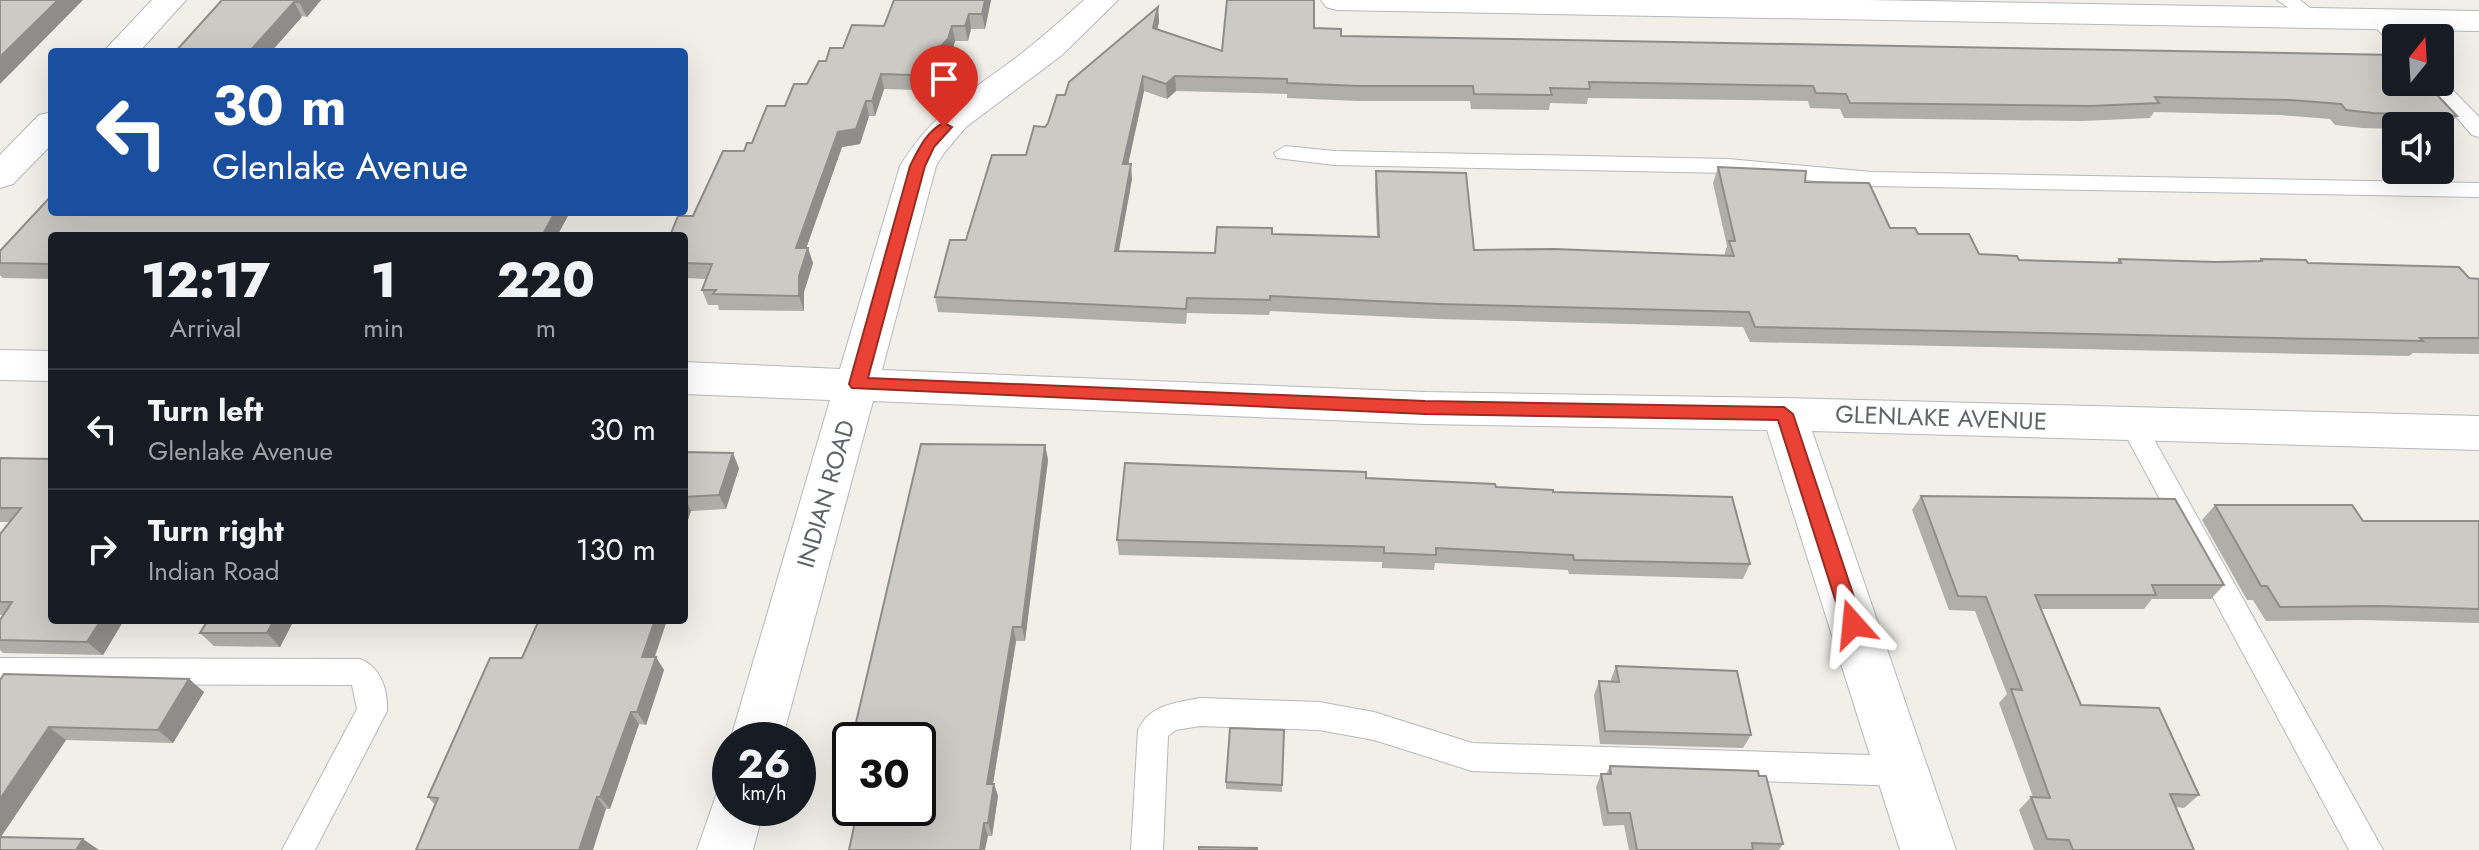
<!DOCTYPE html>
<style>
:root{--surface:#171b24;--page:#242831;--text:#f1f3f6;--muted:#9ea1a6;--line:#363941}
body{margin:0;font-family:Jost,sans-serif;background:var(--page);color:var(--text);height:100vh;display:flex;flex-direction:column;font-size:30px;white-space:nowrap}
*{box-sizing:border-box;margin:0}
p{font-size:26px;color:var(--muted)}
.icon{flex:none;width:44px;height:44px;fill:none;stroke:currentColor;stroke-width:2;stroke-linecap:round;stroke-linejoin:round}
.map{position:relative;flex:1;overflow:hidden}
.drawer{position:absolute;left:48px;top:232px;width:640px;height:392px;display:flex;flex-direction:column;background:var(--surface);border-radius:8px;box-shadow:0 8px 32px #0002}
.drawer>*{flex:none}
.top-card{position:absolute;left:48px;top:48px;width:640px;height:168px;border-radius:8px;box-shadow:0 8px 32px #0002;background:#1a4fa0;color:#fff;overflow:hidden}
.needle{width:52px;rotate:18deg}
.fabs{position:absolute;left:2382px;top:24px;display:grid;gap:16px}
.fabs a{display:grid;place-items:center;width:72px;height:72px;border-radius:8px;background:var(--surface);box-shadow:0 8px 32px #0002;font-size:40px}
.speed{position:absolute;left:712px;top:722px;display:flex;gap:16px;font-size:40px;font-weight:700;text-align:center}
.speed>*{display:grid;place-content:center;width:104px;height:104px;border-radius:50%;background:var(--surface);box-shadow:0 8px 32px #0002;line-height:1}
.speed small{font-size:20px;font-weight:400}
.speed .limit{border:4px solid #111;border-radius:12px;background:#fff;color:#111}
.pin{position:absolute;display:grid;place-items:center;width:68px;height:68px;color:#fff;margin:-82px -34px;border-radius:50% 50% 50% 0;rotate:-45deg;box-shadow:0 0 8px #0007}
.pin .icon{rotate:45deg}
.me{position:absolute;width:88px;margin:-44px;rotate:342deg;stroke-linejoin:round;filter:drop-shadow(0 0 6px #0008)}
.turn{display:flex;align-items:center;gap:28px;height:168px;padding:0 32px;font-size:36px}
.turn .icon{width:104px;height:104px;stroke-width:2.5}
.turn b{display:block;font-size:56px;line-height:68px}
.eta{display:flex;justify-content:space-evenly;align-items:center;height:136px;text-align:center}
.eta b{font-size:48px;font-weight:800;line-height:56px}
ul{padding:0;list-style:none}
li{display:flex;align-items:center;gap:24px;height:120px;padding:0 32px;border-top:2px solid var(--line)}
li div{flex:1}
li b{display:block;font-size:30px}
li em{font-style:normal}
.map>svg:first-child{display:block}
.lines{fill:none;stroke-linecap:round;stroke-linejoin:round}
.lane-casing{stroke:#b5b8bc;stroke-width:2}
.street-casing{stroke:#b5b8bc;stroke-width:2}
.lane{fill:#fff;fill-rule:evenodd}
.street{fill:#fff;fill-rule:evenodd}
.wall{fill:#afaea9}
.shaded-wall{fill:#8f8d8a}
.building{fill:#cccac5;stroke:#8f8d8a;stroke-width:2}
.route{fill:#ea4335;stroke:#982c22;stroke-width:2}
.labels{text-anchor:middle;stroke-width:7;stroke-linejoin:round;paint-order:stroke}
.street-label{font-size:24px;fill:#5f6368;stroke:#fff}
</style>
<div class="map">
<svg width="2479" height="850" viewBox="0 0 2479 850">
<rect width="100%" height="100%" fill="#f1efe8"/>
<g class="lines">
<g class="lane-casing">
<path id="lane" d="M2277,0H2300L2320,16L2310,22Z
M2377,12L2384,14L2406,38H2396V44L2389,42L2367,18Z
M2440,77L2479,117V137L2472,135L2426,82H2440Z
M1285,146L1334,151L1728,159L1872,172L2479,183V197L1872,186L1728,173L1334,165L1277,158L1274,153Z
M2132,413L2141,416L2383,850H2349L2119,423L2123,416Z
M0,658L360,659C381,667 388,690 387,711L315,850H282L357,709L352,685L0,684Z
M1200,698L1319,702L1374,712L1472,743L1902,756L1913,761L1918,771L1913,781L1902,786L1472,771L1374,740L1319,730L1200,726L1176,730L1168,736L1163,850H1131L1138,730C1149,705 1175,703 1200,698Z"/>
</g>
<g class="street-casing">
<path id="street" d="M152,0H186L139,52H103Z
M1084,0H1118L1062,55L966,127L944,153L936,166L882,370L1425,392L1784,398L2479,416V450L1812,431L1956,850H1900L1767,430L1425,424L873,401L782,740L730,741L830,400L684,394V362L840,369L900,166C931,114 970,92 1017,57C1040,39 1062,20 1084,0Z
M1321,0H1867L2479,11V31L1337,10L1326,7Z
M52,112V144L13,184L0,188V155L39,115Z
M0,350L52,351V381L0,380Z
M730,785V808H764L753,850H697L718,790Z"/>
</g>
<use href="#lane" class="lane"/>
<use href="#street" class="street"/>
</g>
<path class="wall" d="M222,0H321L307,17Z
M991,0L985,29H971L968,41H955L951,54L916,90L884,89L875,116H869L860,144L842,147L806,248L813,263L804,292V311L719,310L718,305H708L702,290L706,279L684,278V236L693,216L744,151L785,106L807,84L826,61L843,48L884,26Z
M1158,7L1159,22L1157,29L1222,51L1314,28L1341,36L2396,55L2457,116L2445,131H2440V126H2396V129L2362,128L2335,125L2330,119L2280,115L2154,112L2150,118L2082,121L1844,118L1840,109L1810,108L1808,101L1588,98L1587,104L1550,103L1549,110L1471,109L1470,101H1358L1287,98V94L1176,91L1167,99L1144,91L1128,164L1132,179L1119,251L1215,253L1272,234L1377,237L1375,186L1376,171L1474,250L1724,256L1727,246L1713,183L1718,167L1805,182L1890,228L1918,234L1979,254L2019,260L2116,263L2119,259L2216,262L2259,261L2261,259L2479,279V354L2413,353L2409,356L1750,342L1743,327L1437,319L1270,311L1269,315L1187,313L1186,324L938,312L935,297L966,240L1048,123L1065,95Z
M52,212H570L557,236H52V279L3,278L0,275V251Z
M1045,445L1048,460L1025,641H1016L993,784H994L998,796L992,836H988L918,740H858L854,731Z
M684,452L739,468L726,509L691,511L684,531Z
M0,458L52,459V620H124L103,655L3,653L0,650V620L3,615H0V534L10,522H0Z
M1366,478L1553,492L1750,564L1743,579L1569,574L1568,570L1435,563L1434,570L1382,568V562L1119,555L1117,540Z
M1921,496L2224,585L2211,599H2152L2144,609H2041L2081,705L2199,795L2184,808L2176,807L2194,850H2034L2019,810L2031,797H2033L1999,703L2007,694L1975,611L1949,610L1912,510Z
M2215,505L2363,521H2479V623L2363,620L2266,621L2253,600H2247L2202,520Z
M208,620H294L280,647L214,646L200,633Z
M539,620H667L655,657L664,670L646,725L639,724L610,809L435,805L428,797L522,658Z
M1616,666L1751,735L1743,748L1600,744L1594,695L1599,681L1611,682V679Z
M189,679L204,692L173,743L66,740L1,837L0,850V680Z
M1284,730L1282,792L1226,789V782Z
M1610,766L1783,844L1779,850H1629L1624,825L1603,826L1596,787L1601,774H1606Z"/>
<path class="shaded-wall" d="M58,0H83L0,84V57Z
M301,0H321L307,17L299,2Z
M985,0H991L985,29L982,14Z
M294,2L302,17L271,52H249Z
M1158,7L1159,22L1154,42L1153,28Z
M969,14L971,29L968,41L965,26Z
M952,26L955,41L951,54L916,90L912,75Z
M881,74L884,89L875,116L872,101Z
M1143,76L1144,91L1125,179L1123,164Z
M1175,76L1176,91L1167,99L1166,84Z
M866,101L869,116L860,144L842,147L801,263L796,248L838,132Z
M1131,164L1132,179L1116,266L1115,251Z
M555,212H570L557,236H542Z
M808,248L813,263L804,292V311L799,296V276Z
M1045,445L1048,460L1025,641L1022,627Z
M733,453L739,468L726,509L719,495Z
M684,496L691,511L684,531Z
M101,620H124L103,655L87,642Z
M274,620H294L280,647L267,633Z
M655,620H667L650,670L642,657Z
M1013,627L1016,641L991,796L987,784Z
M656,657L664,670L646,725L637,712Z
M189,679L204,692L173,743L158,730Z
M631,712L639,724L610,809L600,797Z
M49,727L66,740L0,838V799Z
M994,784L998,796L992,836L988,823Z
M597,797L606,809L593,850H579Z
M984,823L988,836L985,850H980Z
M83,839L99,850H76Z"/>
<path class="building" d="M0,0H58L0,57Z
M222,0H301L299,2H294L249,52H175Z
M894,0H985L982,14H969L965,26H952L948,39L912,75L881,74L872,101H866L856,129L838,132L796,248H808L799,276V296L713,294L716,290H702L712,264L684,263V236H670L678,216H693L723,151H744L747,143H752L767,106H785L794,84H807L819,61H826L830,48H843L852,25L884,26Z
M1227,0H1314V28L1341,29V36L2396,55V82H2425L2457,116L2373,113L2346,110L2341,104L2290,100L2155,97L2159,103L2090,106L1850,103L1846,94L1816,93L1813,86L1589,82L1590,89L1550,88L1552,95L1474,94L1473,86H1359L1287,83V79L1175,76L1166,84L1143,76L1123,164H1131L1115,251L1215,253L1217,227L1272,228V234L1379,237L1376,171L1466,173L1474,250L1554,249L1734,256L1729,241H1735L1718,167L1806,171L1805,182L1869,183L1890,228H1915L1918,234H1969L1979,254L2017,256L2019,260L2121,263L2119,259L2216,262L2262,261L2261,259L2306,260L2308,263L2459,267L2469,278L2479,279V338H2420L2423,341L1755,327L1749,312L1439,304L1270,296V300L1187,298L1186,309L935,297L950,240H966L992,155H1026L1034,126L1045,127L1048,123L1057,95H1065L1069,82L1158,7L1153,28L1222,51Z
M52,195V212H555L542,236H52V264L0,263V251Z
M921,444L1045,445L1022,627H1013L987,784H994L988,823H984L980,850H849L858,808H918V740H871L873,732L854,731Z
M684,452L733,453L719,495L684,497Z
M0,458L52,459V620H101L87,642L0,640V620L12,602H0V534L21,508H0Z
M1125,463L1366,472V478L1495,484L1496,487L1553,490V492L1732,497L1750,564L1574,560L1573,555L1436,548V555L1384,553V547L1117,540Z
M1921,496L2175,499L2224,585H2152L2156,595H2035L2081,705L2159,708L2199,795L2170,794L2194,850H2073L2069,840L2047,839L2031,797L2050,798L2011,689L2022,690L1986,597L1958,596Z
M2215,505H2352L2363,521H2479V609L2379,606L2280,607L2267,586H2261Z
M208,620H274L267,633H200Z
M539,620H655L642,657H656L637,712H631L600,797H597L579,850H416L438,798L428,797L490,658H522Z
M1616,666L1737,671L1751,735L1605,731L1599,681L1619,682Z
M4,674L189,679L158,730L49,727L0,799V680Z
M1230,728L1284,730L1282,785L1226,782Z
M1610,766L1758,771L1759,776H1766L1783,844L1752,843L1753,850H1637L1630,813H1608L1601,774H1611Z
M0,837L83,839L76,850H0Z
M1199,847L1257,848V850H1199Z"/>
<path class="route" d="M944,123L952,127L934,147L925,166L868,378L1425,401L1784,407L1793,414L1863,624L1860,630L1853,632L1846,630L1843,624L1778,420L1425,414L852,388L849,384L910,166C918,150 927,130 944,123Z"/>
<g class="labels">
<g class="street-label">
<text transform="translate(1941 418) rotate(2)" y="8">GLENLAKE AVENUE</text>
<text transform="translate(826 494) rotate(-74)" y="8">INDIAN ROAD</text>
</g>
</g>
</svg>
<div class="fabs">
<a><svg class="needle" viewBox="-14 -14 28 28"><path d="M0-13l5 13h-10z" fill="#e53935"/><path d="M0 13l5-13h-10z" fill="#9ea1a6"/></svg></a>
<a><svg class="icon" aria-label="sound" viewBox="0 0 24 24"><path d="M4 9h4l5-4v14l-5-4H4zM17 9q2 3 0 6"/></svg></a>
</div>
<div class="speed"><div>26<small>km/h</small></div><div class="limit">30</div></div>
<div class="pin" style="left:944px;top:127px;background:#d93025"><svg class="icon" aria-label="arrive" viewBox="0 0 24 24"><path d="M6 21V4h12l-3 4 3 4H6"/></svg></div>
<svg class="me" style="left:1853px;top:624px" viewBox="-20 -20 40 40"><path d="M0-17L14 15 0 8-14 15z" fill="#ea4335" stroke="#fff" stroke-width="4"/></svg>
<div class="top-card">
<div class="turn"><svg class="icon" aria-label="left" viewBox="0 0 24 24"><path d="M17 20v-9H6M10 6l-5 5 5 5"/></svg><div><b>30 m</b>Glenlake Avenue</div></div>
</div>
<section class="drawer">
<div class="eta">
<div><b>12:17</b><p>Arrival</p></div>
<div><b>1</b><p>min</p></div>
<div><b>220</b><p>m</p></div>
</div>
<ul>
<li><svg class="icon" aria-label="left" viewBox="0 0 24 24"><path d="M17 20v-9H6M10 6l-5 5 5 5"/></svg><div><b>Turn left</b><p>Glenlake Avenue</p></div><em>30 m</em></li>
<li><svg class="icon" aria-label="right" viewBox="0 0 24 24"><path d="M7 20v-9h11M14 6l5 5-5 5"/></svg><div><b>Turn right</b><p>Indian Road</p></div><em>130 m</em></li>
</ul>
</section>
</div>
